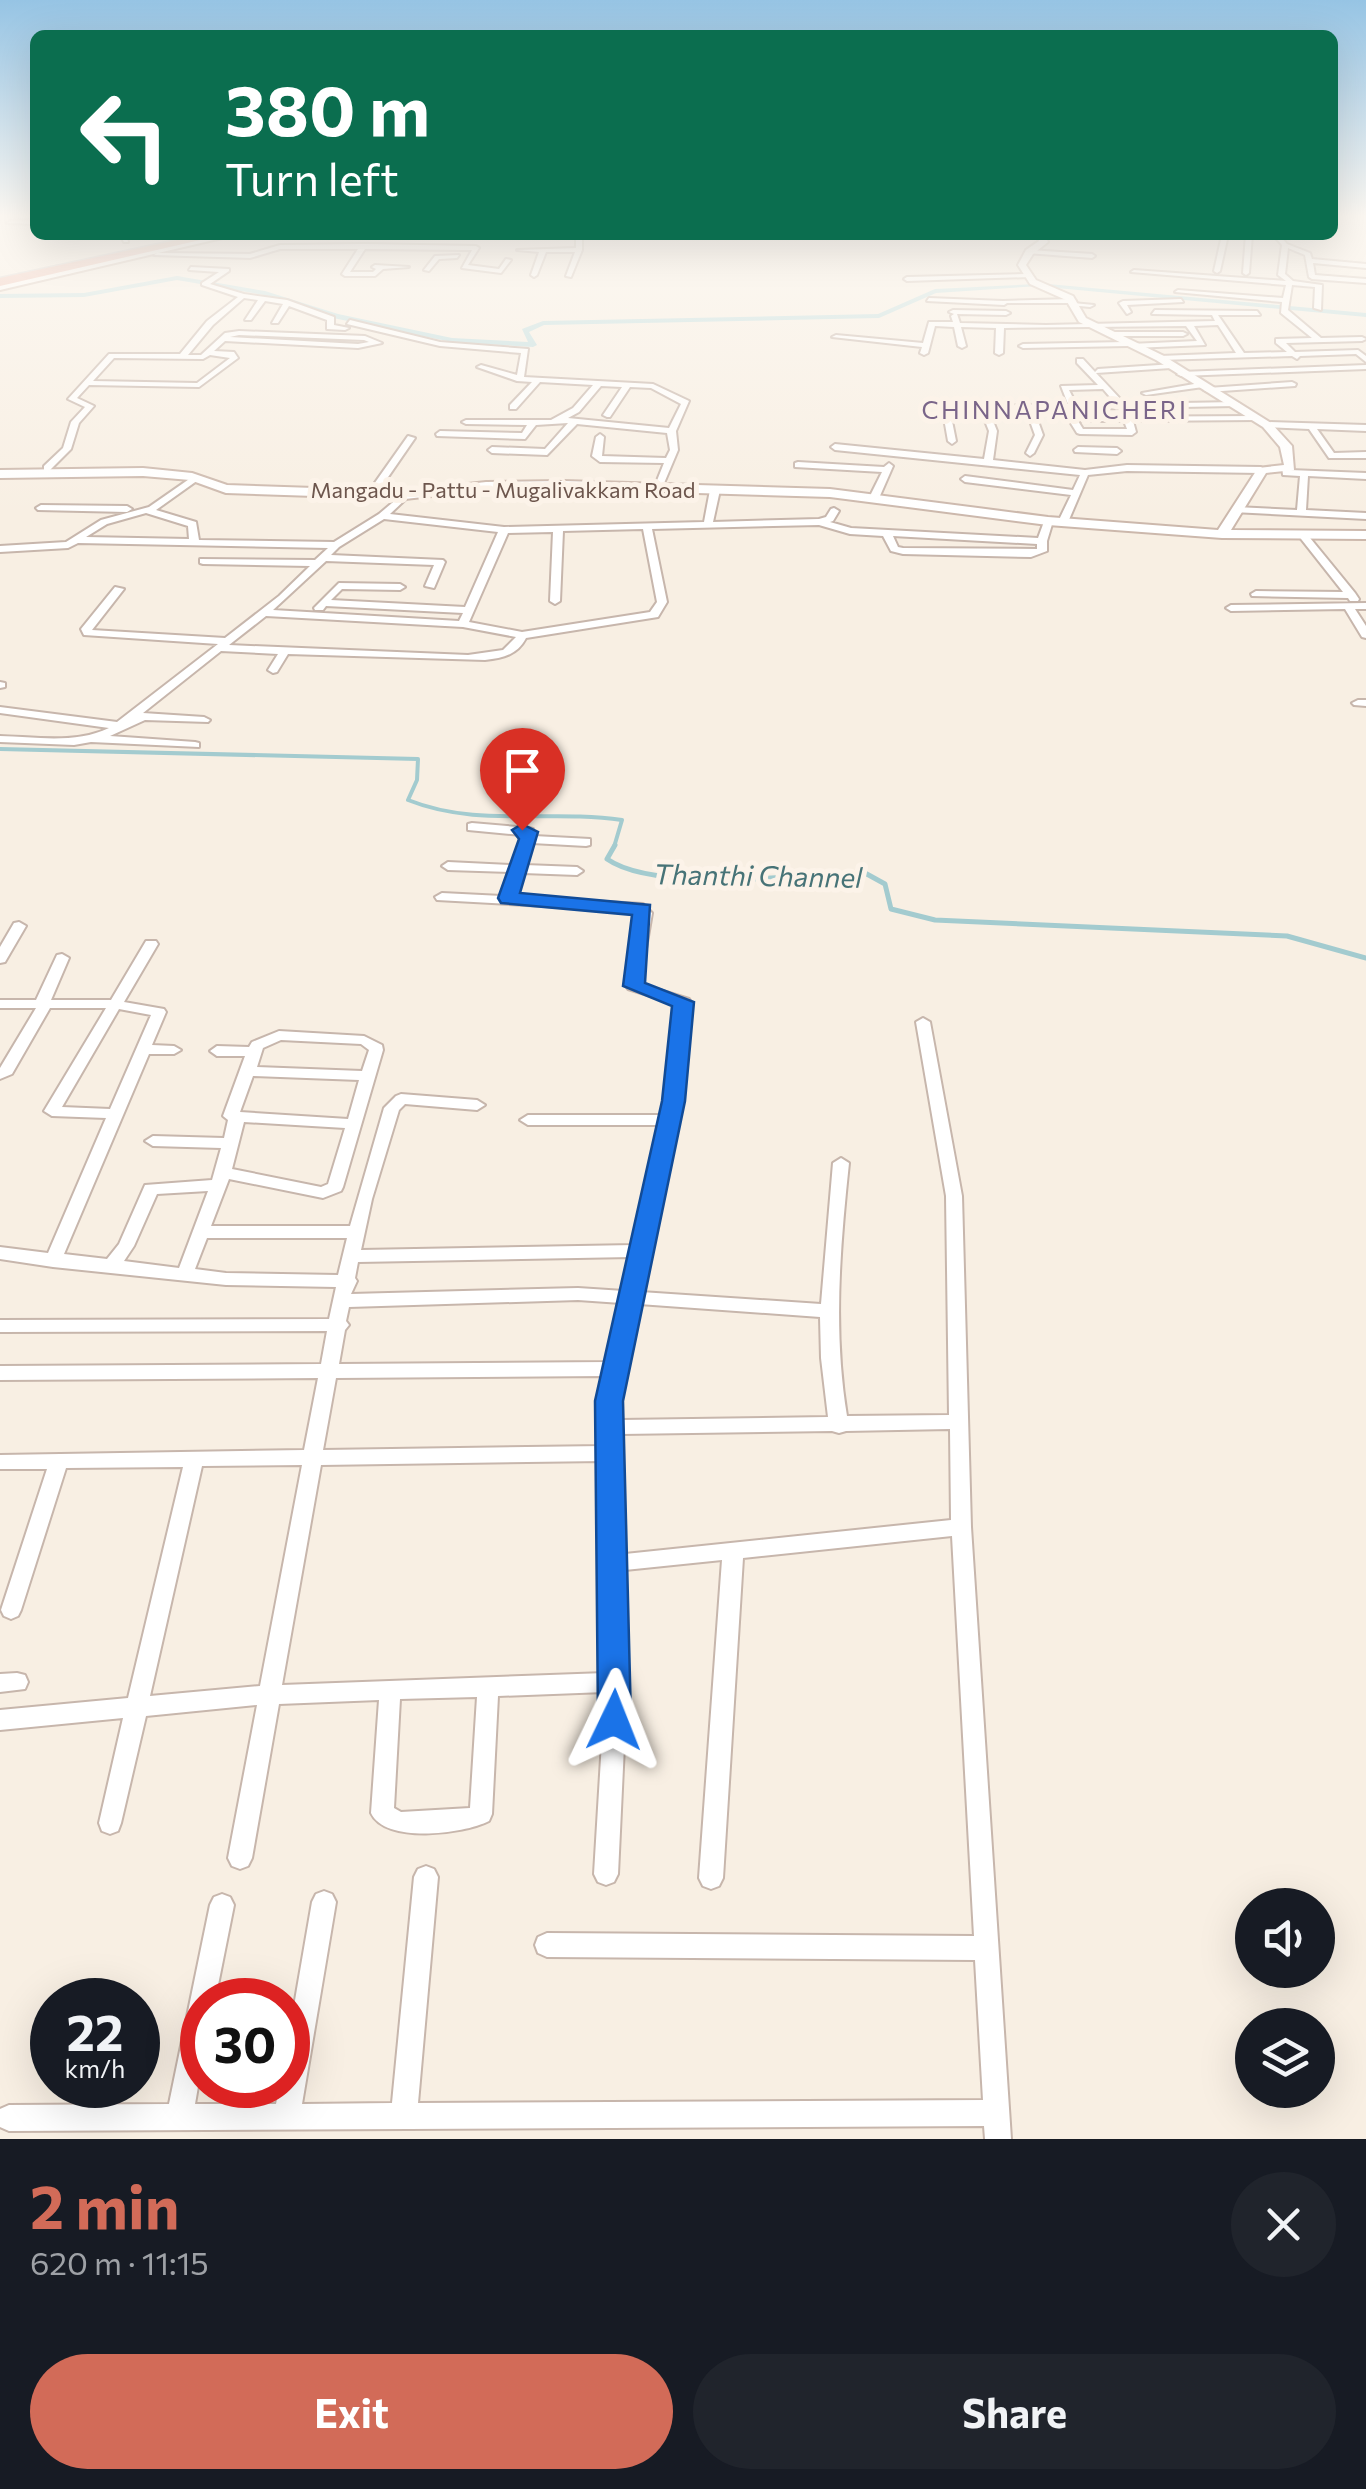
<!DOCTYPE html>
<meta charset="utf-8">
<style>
:root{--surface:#171b24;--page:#20242c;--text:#f1f3f6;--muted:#9ea1a6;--accent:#d26b58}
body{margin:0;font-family:Commissioner,sans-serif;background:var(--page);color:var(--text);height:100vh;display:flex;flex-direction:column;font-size:38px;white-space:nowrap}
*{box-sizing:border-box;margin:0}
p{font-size:32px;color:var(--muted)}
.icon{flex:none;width:55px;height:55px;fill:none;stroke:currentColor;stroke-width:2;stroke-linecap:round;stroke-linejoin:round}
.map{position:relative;height:2139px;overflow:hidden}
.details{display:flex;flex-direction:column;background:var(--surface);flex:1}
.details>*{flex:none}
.top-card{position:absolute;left:30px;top:30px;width:1308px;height:210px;border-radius:15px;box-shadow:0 10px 40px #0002;background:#0b6e4f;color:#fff;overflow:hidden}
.controls{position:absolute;left:1235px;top:1888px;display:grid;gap:20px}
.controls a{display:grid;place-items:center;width:100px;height:100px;border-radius:50%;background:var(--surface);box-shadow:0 10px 40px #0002;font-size:50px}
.speed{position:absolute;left:30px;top:1978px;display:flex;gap:20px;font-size:50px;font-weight:700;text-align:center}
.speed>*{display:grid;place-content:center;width:130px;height:130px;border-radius:50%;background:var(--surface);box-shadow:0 10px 40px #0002;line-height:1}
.speed small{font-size:25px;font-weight:400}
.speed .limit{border:15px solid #d22;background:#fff;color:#111}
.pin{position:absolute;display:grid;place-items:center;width:85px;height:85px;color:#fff;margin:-102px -42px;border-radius:50% 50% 50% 0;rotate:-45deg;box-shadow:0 0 10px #0007}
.pin .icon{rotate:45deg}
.me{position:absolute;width:110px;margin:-55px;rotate:2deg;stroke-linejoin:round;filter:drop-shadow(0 0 8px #0008)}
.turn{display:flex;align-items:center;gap:35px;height:210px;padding:0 30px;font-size:45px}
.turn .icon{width:130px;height:130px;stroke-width:2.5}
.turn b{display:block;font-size:70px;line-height:85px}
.round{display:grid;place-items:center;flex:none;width:105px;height:105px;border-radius:52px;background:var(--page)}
.head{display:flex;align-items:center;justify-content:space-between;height:170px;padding:0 30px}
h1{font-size:60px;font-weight:700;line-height:75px;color:var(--accent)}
.action{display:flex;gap:20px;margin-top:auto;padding:20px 30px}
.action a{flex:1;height:115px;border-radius:60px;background:var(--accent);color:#fff;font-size:40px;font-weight:700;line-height:115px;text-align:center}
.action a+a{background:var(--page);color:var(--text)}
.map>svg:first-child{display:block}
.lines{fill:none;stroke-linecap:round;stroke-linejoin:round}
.stream-far1{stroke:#a3cbcf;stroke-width:4}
.stream{stroke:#a3cbcf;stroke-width:5}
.canal{fill:#bbdcdf;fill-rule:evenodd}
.street-casing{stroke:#c7b6ac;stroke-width:4}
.secondary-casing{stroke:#ccb8ac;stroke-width:4}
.highway-casing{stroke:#d3ccca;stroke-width:3}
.street{fill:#fff;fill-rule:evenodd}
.secondary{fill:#fff;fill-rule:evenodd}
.highway{fill:#ebb0a2;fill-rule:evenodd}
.route{fill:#1a73e8;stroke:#114b97;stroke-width:2.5}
.labels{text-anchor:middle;stroke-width:10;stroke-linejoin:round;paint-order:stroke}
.far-street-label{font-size:22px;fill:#6d564d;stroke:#fcf3e9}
.far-quarter-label{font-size:25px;letter-spacing:2.5px;fill:#7a6589;stroke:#fcf3e9}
.water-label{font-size:28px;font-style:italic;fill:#477377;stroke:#fcf3e9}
</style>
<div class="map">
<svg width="1366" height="2139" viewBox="0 0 1366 2139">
<rect width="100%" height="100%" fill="#f8efe3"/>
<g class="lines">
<path class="stream-far1" d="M0,749L418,759L417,780L408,800C478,828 550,809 622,820L614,847"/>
<path class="stream" d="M615,845L607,859C655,893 803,875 865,873L885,884L891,909L935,920L1287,936L1366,958"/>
<path class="canal" d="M177,276L265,291L338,314L452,338L528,342L522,329L543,321L878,314L935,289L1036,284L1039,286L936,293L879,318L544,325L529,332L537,345L533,347L452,342L333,318L264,295L177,280L84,297L0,298V294L84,293Z
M1048,284L1366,313V317L1046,287Z"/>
<g class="street-casing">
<path id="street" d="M35,220V224L7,223L10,221Z
M97,235H105L102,237Z
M120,235H126L128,242H124Z
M576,235H582V250L571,277L566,276L575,252H546L537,275L534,277L531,275L539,252L517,250L576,248Z
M1222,235H1228L1220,271L1217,273L1214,271Z
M1246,235H1252L1249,273L1246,275L1243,273Z
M1273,235H1279L1287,244L1310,253L1312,259L1366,264V268L1313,263L1315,275L1366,279V283L1312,279L1309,277L1305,255L1288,248L1285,274L1293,281L1322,285L1321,310L1314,308L1315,287L1292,285L1288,310L1321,338L1362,337L1366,339L1362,341L1286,343L1295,352L1358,350L1366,356V362L1356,354L1300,356L1297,359L1292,356L1160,360L1156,358L1160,356L1236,353L1218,325L1194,326L1205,345L1133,348L1130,344L1197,341L1186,326L1004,328L1003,353L999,355L995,353L996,328L961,327L966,346L962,348L958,346L954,327L935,326L928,353L924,355L920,353L922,347L832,337L836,335L923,343L929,322H953L951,316L954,314L949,312L953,310L1006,311L1010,313L1006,315L957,314L960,323L1046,325L1215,321L1212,315L1152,314L1155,310L1257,311L1260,315H1218L1244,353L1287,352L1276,343V339L1312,338L1281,313L1282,302L1175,292L1178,290L1283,298L1286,285L1131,272L1134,270L1286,281L1278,275L1282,245Z
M364,244L476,246L479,248L468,265L499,269L506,259L511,260L501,273L462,268L472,250L365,249L350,272H373L376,269L372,267L375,265L409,267L383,269L375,276H345L342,274L358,249H280L250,258L154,255L157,253L250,254L280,245Z
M1029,250L1092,254L1095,256L1092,258L1027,253Z
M459,255L457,258L439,259L429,271L424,270L435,256Z
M191,267L229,269V271L210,284L244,294L287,300L334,317V325L349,328L345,330L327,329V320L289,306L278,323H272L283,304L265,301L251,320H245L258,300L244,298L213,325L188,355H201L225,333L239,331L365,336L382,343L358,348L225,341L214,351L234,352L238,358L199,387L89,385L77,398L94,406L79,423L71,449L50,470H44V466L63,448L71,422L85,407L68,399L109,354H180L207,321L238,297L202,285V283L219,272L189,270ZM239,335L364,340L369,342L358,344L230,337ZM210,355L230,358L197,383L93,381L114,358L203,359Z
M1027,274L1029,277L907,281L904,279L907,277Z
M929,298L1003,301L1072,299L1076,301L1073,303L1094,305L1090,307L1069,305L1072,303H1007L1004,305L927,301Z
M1181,299L1183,302L1127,305L1131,312L1127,314L1119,303L1123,301Z
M350,320L440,342L528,349L524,377L653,384L689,401L676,431L678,450L662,488L658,491L654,488L664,463L600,462L592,456L596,437L600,434L604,437L602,456L666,458L670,450L667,433L577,424L547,455L492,453L488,450L492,447L545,449L568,423L536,425L525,439L437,436L436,434L440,431L522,433L527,425L466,424L462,422L466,420H551L573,408L593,385L540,382L516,409H510V405L532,382L517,381L477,367L481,365L517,375L521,353L440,346L347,324ZM601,386L622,387L603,415L607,417H610L630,387L651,388L681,404L669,428L568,418L579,412Z
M1111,332H1183L1187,334L1183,336H1108Z
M1125,342L1128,346L1023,348L1019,346L1023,344Z
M1077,359H1083L1095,372L1098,369L1174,364L1171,368L1096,373L1125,404L1236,402L1240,404L1236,406L1070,409L1074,417L1257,416L1261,418L1257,420L1133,421L1136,432L1132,435L1080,434L1077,433L1062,409L1034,410L1043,435L1034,453L1030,456L1026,453L1035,435L1026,410L989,411L997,431L993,460L1085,470L1127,465L1261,467L1265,470L1261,473L1127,471L1088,475L1068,522L1063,525L1058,522L1071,495L965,482L961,479L965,476L1073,490L1080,475L835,450L831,447L835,444L984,459L989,431L981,411H950L956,441L952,444L948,441L942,407L1068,404L1061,386L1098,385L1077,363ZM1103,389L1116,404H1076L1069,390ZM1078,421H1124L1127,429H1083Z
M1366,365V369L1181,376L1177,374L1181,372Z
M1292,382L1296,384L1295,386L1208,392L1204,390L1208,388Z
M1200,383L1204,385L1203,387L1146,395L1142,393Z
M1267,422L1366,425V431L1317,429L1334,453L1366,452V458H1329L1309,429L1264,427V423Z
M408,436L415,438L375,496H369L367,494Z
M1078,447L1117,448L1121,451L1117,454L1075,452L1074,450Z
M798,462L884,467L889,463L893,466L879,498L874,501L869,498L882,472L795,467V463Z
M1282,466H1288L1290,470L1366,473V479L1308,476L1306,510L1366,513V519L1233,512V508L1236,507L1297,510L1300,476L1283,475Z
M195,475L199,478L198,480L156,510L196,522L199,540L334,542L379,514L405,492L410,495L408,497L390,514L504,527L704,522L710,490L715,487L720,490L713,522L819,519L826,517L831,509L834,508L839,511L833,521L830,522L851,528L1038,538L1045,519L1053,521L1047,541V551L1031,557L903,554L891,551L883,536L850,534L819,525L652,529L667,602L658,617L526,638C517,655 503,658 485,660L288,654L277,672L273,673L268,670L278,654L221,651L143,713L204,717L210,720L208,722L145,720L110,736L195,742L199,743V747L91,742L74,745L0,742V736C36,737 76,744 109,728L0,713V707L117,722L218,644L84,635L81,629L115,587L124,589L92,630L225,638L279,596L310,566L203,564L200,563V559L315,560L328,548L78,543L68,548L0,552V546L66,542L101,520L149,507ZM146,513L188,526L189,539L86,537L107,524ZM384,519L498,532L465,607L331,600L342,589L400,590L405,587L400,584L339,583L314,608L315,610H323L326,606L463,613L459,621L273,610L326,561L434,565L425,586L434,588L445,562L443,560L331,555L339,547ZM643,529L657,602L650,612L522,632L469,622L508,533L553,532L550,601L555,604L560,601L563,531ZM893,536L1037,544V549L903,548L898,547ZM266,616L463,627L516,637L503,650L468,655L229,645Z
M41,505L127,506L132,509L127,512L38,510L36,508Z
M1303,532L1306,533L1355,593L1359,599L1358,601H1350L1348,598L1252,596L1251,594L1256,591L1343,592L1298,535Z
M1366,603V609H1355L1366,626V638L1362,637L1345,609L1231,611L1226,608L1231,605Z
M0,682L5,683V687L0,688Z
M1358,700H1366V706L1354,705L1352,703Z
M472,823L529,828L533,829L534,836L590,839V845L586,846L532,843L525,865L577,867L583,871L577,875L523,873L515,897L643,904L652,913L640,984L689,999L691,1002L682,1101L641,1292L821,1304L833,1163L841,1158L849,1163C840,1248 833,1331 847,1416L949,1415L946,1196L916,1022L923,1018L930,1022L962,1196L971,1527L1011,2139H985L984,2126L9,2131L0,2127V2109L9,2105L169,2104L210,1905L214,1897L222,1894L230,1897L234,1905L215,2000H202V2063L195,2104H276L280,2085H288V2041L312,1902L316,1894L324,1891L332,1894L336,1902L302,2104L392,2103L414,1877L418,1869L426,1866L434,1869L438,1877L418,2103L983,2100L975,1960L547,1957L538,1953L535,1945L538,1937L547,1933L974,1936L952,1536L743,1558L723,1878L719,1886L711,1889L703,1886L699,1878L722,1560L625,1570L627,1682L618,1874L614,1882L606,1885L598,1882L594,1874L605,1692L498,1696L492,1814L489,1821C464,1834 385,1844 371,1813L379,1700L279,1704L252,1858L248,1866L240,1869L232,1866L228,1858L257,1705L146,1716L121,1823L118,1831L110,1834L102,1831L99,1823L123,1718L0,1730V1710L128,1698L183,1467L66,1468L21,1610L18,1616L11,1619L4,1616L1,1610L47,1469H0V1455L304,1450L318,1378L0,1380V1366L321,1364L327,1331L0,1332V1320L329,1319L336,1287L226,1285L53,1267L0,1259V1247L48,1253L106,1118L52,1116L44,1111L106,1008H50L12,1074L0,1079V1068L36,1008H0V1000H36L57,955L62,954L69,958L51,1000H111L146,941H156L158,944L124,1002L164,1009L166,1012L152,1045L174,1046L181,1050L174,1054H149L64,1254L107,1259L119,1244L145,1185L212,1180L221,1148L153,1146L145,1141L153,1136L224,1138L228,1120L223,1116L245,1056H217L210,1051L217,1046L249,1047L252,1042L279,1031L364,1036L382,1045L383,1050L343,1187L341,1191L323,1198L229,1179L211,1226H350L384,1108L396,1096L401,1094L477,1100L485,1105L477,1110L405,1104L399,1110L372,1199L361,1250L634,1245L661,1125H528L520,1120L528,1115H663L677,1004L628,989L626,986L638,914L634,911L437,900L435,897L442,893L502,896L510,872L448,870L442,866L448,862L512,865L522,835L468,830V824ZM119,1009L151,1015L110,1109L62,1107ZM281,1040L361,1044L369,1050L362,1071L257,1067L263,1048ZM253,1076L359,1080L348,1119L240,1112ZM244,1122L345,1128L328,1184L321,1187L232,1169ZM208,1191L179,1268L124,1261L134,1246L157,1194ZM207,1238H347L338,1275L226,1273L195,1269ZM632,1257L624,1291L578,1288L351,1294L357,1281L355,1278L358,1262ZM578,1300L621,1303L608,1362L339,1364L345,1330L349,1325L346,1321L349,1307ZM639,1304L820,1317L821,1358L828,1417L620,1420L618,1401ZM605,1376L600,1401L603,1446L323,1450L336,1378ZM950,1429L951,1520L625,1554L621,1434L832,1431L839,1433L846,1431ZM604,1461L605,1673L282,1685L321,1465ZM302,1465L260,1686L150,1696L202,1466ZM477,1697L470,1808L401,1812L394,1808L400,1699Z
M19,922L26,926L5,962L0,963V947L14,923Z
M17,1673L25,1675L28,1682L25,1689L0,1692V1674Z"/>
</g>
<g class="secondary-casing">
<path id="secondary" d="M220,235H235L0,290V284Z
M1037,235H1045L1048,242L1033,254L1026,265L1036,280L1073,296L1086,318L1164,356L1271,423L1292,446L1294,470L1266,473L1231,530L1366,531V539L1222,538L1048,525L830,497L563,489L486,490L405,499L226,493L190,480L143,476L0,478V470L143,468L192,473L227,485L405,491L486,482L563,481L830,489L1048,517L1218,530L1258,468L1284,465L1280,447L1263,427L1156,360L1079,322L1066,300L1030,284L1018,265L1026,250L1039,241Z"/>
</g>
<g class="highway-casing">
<path id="highway" d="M200,235H222L0,286V278Z"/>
</g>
<use href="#street" class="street"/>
<use href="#secondary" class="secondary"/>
<use href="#highway" class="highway"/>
</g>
<linearGradient id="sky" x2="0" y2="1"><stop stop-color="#96c4e4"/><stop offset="0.42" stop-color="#fcf8f2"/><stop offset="1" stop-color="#fcf8f2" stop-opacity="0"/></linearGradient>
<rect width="1366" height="515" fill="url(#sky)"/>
<path class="route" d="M522,824L538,832L520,893L650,905L645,983L694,1002L685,1101L623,1401L631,1720L626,1731L614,1735L603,1731L598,1720L595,1401L662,1101L672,1006L623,986L632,915L501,903L498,898L519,839L512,830Z"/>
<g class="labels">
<g class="far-street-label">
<text x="503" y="498">Mangadu - Pattu - Mugalivakkam Road</text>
</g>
<g class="far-quarter-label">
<text x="1055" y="419">CHINNAPANICHERI</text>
</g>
<g class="water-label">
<text transform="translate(758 876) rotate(1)" y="10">Thanthi Channel</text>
</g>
</g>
</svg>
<div class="controls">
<a><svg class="icon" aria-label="sound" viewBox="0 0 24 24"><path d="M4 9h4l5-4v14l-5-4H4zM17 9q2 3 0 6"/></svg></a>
<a><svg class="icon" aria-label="layers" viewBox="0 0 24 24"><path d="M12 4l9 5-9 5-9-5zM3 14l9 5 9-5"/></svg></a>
</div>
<div class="speed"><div>22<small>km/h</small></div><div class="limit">30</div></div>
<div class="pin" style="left:522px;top:830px;background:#d93025"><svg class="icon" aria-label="arrive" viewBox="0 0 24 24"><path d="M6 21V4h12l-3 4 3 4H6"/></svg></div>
<svg class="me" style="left:614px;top:1720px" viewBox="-20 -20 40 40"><path d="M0-17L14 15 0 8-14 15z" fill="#1a73e8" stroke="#fff" stroke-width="4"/></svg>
<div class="top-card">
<div class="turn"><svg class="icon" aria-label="left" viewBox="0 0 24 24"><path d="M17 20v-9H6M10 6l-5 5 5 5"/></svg><div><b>380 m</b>Turn left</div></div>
</div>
</div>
<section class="details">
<div class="head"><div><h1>2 min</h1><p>620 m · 11:15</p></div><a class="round"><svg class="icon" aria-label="close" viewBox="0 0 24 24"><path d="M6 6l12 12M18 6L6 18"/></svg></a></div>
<div class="action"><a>Exit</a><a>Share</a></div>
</section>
